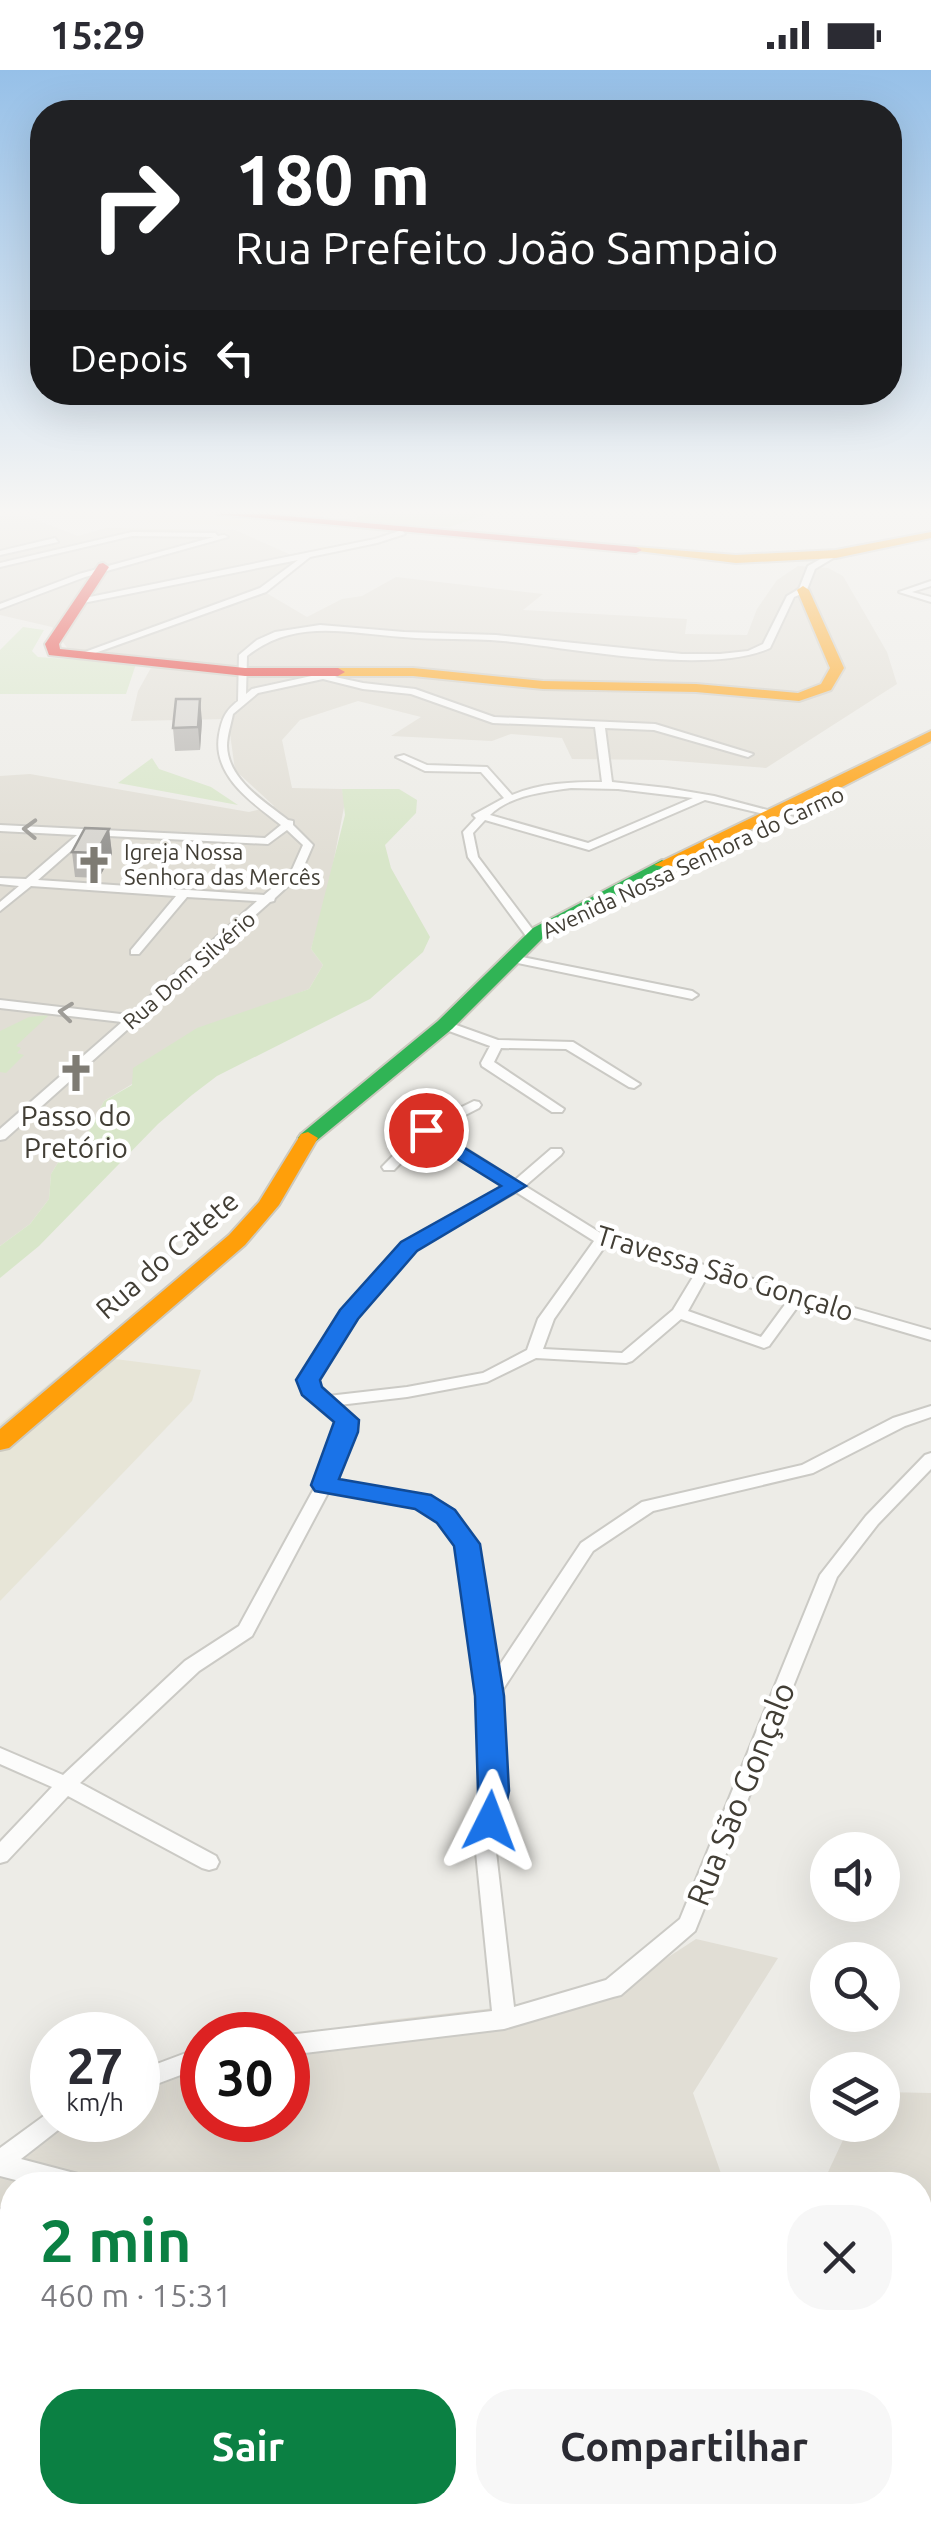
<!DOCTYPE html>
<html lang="pt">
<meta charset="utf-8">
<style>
:root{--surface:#fff;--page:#f7f7f7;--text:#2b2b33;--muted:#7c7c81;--accent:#0b8043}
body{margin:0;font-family:Ubuntu,sans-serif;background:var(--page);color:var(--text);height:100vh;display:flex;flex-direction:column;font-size:38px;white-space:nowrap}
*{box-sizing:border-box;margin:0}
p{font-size:32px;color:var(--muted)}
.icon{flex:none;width:55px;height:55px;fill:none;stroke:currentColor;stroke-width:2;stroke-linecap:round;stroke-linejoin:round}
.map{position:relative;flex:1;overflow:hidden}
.side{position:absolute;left:0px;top:2102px;width:932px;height:352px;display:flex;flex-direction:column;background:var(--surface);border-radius:40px 40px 0 0;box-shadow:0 10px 40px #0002}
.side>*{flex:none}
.hud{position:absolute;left:30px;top:30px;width:872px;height:305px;border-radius:40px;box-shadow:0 10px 40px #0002;background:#202124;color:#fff;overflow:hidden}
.tools{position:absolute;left:810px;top:1762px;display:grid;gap:20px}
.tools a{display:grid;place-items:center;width:90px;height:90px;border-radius:50%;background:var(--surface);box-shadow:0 10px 40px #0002;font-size:50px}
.speed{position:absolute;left:30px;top:1942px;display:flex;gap:20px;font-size:50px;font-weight:700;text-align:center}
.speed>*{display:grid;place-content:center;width:130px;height:130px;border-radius:50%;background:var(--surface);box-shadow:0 10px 40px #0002;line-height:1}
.speed small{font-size:25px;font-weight:400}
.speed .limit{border:15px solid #d22;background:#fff;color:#111}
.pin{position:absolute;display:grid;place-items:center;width:85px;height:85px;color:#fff;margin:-42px;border:5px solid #fff;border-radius:50%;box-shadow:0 2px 10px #0007}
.me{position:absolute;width:110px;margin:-55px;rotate:3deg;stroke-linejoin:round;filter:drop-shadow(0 0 8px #0008)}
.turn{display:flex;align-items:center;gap:35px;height:210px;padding:0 40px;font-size:45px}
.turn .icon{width:130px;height:130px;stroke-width:2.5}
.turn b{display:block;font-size:70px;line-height:85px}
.then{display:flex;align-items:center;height:95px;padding:0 40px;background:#0003;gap:20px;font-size:38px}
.round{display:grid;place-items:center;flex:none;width:105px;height:105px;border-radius:40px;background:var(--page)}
.overview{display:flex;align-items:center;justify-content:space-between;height:170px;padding:0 40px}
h1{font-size:60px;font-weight:700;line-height:75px;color:var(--accent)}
.primary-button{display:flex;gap:20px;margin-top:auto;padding:20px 40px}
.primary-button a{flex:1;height:115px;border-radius:40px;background:var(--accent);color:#fff;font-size:40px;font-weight:700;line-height:115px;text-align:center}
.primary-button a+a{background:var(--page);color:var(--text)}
.status{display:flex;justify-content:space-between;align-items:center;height:70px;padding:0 50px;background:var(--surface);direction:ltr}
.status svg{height:28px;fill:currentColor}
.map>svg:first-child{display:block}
.residential{fill:#e1ded5}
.commercial{fill:#efe9db}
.education{fill:#e7e5d7}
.green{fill:#d8e6c9}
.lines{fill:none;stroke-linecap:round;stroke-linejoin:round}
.street-casing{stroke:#cbcac5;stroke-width:4}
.fast-casing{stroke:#ccc9bf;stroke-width:4}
.slow-casing{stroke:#ccc9bf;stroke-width:4}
.jam-casing{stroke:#ccc9bf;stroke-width:4}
.street{fill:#fcfcfb;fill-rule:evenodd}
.fast{fill:#30b455;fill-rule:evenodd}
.slow{fill:#ff9f0a;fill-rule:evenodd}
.jam{fill:#e5322d;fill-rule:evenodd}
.wall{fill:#b9b7b3}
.shaded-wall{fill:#969592}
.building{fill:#d7d5d0;stroke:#969592;stroke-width:2.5}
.oneway{stroke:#9f9d98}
.route{fill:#1a73e8;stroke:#114b97;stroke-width:2.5}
.labels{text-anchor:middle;stroke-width:9;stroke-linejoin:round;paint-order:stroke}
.far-poi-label{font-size:22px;fill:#423e35;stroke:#fff;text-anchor:start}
.far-street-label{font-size:22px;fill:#423e35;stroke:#fff}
.poi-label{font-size:28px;fill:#423e35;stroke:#fff}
.street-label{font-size:28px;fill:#423e35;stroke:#fff}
.near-street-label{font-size:32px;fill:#423e35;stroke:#fff}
</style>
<div class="status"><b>15:29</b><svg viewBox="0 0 49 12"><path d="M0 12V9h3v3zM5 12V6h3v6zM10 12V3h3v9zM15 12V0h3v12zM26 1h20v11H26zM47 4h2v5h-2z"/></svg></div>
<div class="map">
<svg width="931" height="2454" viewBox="0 0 931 2454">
<rect width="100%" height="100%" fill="#edece7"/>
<path class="residential" d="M0,446H26L78,466L106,458L235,460L289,484V495L263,521L307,547L342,529L362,526L396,507L543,524L523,540L687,549L685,564L747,565L757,539L777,510L798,496L828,498L843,506L887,582L897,614L766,698L663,690L572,689L562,668L511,664L492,671L391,666L421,647L358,631L300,650L282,670L292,718L342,719L345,732L328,820L311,879L323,895L309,919L256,939L104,1031L89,1061L65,1081L51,1104L49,1129L30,1154L0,1176V706L30,704L249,742L274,736L235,700L228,649L131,651L138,621L157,587L68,579L52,557L0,545Z
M696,1869L778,1888L693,2023L725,2115H12V2442H920V2115H822L850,2055H882L883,2022L931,2023V2454H0V2103L21,2092L69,2050H138V2005L196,1983L202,1982V2050H288V1967L380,1951L610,1925Z"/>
<path class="commercial" d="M0,444H325L317,450L254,445L240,456Z"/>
<path class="education" d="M84,1285L201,1300L192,1331L0,1531V1354Z"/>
<path class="green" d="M365,444H487L450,457L360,453L355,448Z
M23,557L44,560L32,581L38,587L136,594L126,624H0V580Z
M152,688L159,699L211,717L238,735L118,713Z
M342,719H399L417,730L416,743L385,775L391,798L430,867L423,882L370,929L217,1006L192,1025L158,1054L39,1176L0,1208V1176L30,1154L49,1129L51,1104L65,1081L89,1061L104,1031L132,1015L133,998L197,958L309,919L323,895L311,879L345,745Z
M49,945L16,976L21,978L17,983L24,985L6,1003L0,1002V961L29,947Z"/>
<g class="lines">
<g class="street-casing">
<path id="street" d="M402,460L405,464L377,473L310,487L266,522L81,588L74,586L260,518L298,490L83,533H80V529L375,469Z
M132,462L215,463L218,466L224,465L228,467L85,507L0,539V534L79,504L214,467L132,466L0,497V493Z
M55,468L58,472L0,485V481Z
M833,482L840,484L815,499L806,522L794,527L770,578C708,606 573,578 503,571C470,568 436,570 403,567C346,563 295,548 247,586L246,624L252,619L339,600L343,603L335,607L363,613L415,619L494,647L655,654L753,684L748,687L654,660L605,658L612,712L667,718L714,726L794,747L789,750L705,730L589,780L485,750L473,763L478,787L539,868L533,871L529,870L468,787L463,762L476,748L473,745L504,728L481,702L425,701L396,687L404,685L427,695L487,697L512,725C540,713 571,712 602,712L595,657L493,653L411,624L363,619L323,609L258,623L233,644C231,654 227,666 227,676C228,710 265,732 288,750L293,751V755L313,775L300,805L275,828L274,831L270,832L5,1069L0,1070V1059L122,952L0,938V930L129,945L257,831L187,827L139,884H131V880L176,826L31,816L0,841V832L19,816L0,814V808L26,809L77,765L0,761V755L265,768L281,755C253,733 212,706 219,665C222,649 225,641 238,631L239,585L257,570L275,562L320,555L404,562L496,565L682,584H720L748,581L763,574L787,526L799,519L808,496ZM571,718L618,719L693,728L588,773L490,745C510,725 544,722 571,718ZM287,760L303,775L291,802L264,825L38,810L89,765L268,774Z
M931,511V516L912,522L931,527V532L899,522Z
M512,885L692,921L698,925L692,929L508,891V887Z
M445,951L498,970L573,972L640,1014L634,1018L629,1017L566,979L501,978L494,992L564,1039L562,1042H552L482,996L481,993L490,976L441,958V952Z
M474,1031L479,1032L481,1035L479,1038L436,1060L515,1110L551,1079H561L563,1082L561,1085L525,1116L607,1167L931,1260V1270L801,1232L769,1276L764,1278L681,1249L632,1291L626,1293L536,1288L487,1312L407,1327L339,1335L354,1349V1362L334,1411L422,1425L452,1443L476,1474L495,1602L581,1473L642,1432L802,1395L893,1348L931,1336V1347L905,1356L813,1403L653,1441L593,1481L498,1627L503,1721L496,1782L514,1937L606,1910L680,1849L820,1505L866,1446L925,1385L931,1383V1399L878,1454L837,1507L695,1861L621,1925L613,1927L504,1959L288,1985V1965L492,1941L476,1782L483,1721L480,1626L458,1475L440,1451L417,1436L329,1421L252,1566L199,1601L80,1713L216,1786L219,1792L216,1798L209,1800L202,1798L68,1726L7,1791L0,1793V1772L52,1717L0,1694V1678L63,1705L185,1591L239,1556L316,1415L338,1362V1351L304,1324L300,1310L343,1242L404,1174L506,1116L427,1066L394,1100H384L382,1097L421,1057ZM516,1122L594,1171L538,1249L527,1280L483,1303L407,1317L328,1326L318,1318L316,1310L354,1247L414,1180ZM605,1176L696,1202L673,1240L622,1283L543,1279L554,1249ZM708,1205L789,1229L761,1267L688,1241Z
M202,1977V1997L138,2021V2001Z
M52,2040V2050H65L62,2057L21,2089L78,2104L86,2107L90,2115H35L0,2106V2078Z
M0,2139L12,2145V2168L0,2163Z
M931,2365V2426L920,2423V2372Z
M470,2442H503L509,2454H476Z
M756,2442H783L779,2454H759Z
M870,2442H900L895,2454H865Z"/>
</g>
<g class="fast-casing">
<path id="fast" d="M662,790L670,795L668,798L545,866L452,959L315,1072H301L298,1068L301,1064L438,951L533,858Z"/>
</g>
<g class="slow-casing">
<path id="slow" d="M931,462V468L836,488L736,493L630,480L636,477L736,485L836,480Z
M803,516L809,520L844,598L831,620L799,631L696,622L543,619L413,606H338L331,602L338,598H413L543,611L696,614L798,623L821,614L830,598L797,520Z
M931,661V671L840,718L668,798L654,795Z
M308,1062L318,1068L279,1135L245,1175L9,1378L0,1380V1359L229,1165L259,1132L301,1064Z"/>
</g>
<g class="jam-casing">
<path id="jam" d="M217,444H263L636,477L642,480L636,483Z
M103,493L109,497L59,574L60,579L245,598H338L345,602L338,606H245L49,585L45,574L99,494Z"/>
</g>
<use href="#street" class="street"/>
<use href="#fast" class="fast"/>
<use href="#slow" class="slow"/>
<use href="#jam" class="jam"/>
</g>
<path class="wall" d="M202,651L200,680L175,681L173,658Z
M109,759L112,784L99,808L75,807L72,782Z"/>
<path class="shaded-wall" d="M200,629L202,651L200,680L198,657Z
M109,759L112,784L99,808L96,783Z"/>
<path class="building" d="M176,629H200L198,657L173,658Z
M85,758L109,759L96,783L72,782Z"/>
<defs><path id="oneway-chevron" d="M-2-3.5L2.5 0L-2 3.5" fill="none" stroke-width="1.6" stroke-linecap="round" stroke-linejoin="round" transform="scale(2.5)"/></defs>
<g class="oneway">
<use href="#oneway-chevron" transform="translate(30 759) rotate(-178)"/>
<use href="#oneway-chevron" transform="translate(66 942) rotate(-174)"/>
</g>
<linearGradient id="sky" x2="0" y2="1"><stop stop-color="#96c0e8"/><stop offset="0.56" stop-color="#f7f6f4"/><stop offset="1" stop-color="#f7f6f4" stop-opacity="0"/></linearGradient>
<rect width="931" height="788" fill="url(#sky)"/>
<path class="route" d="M426,1054L526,1116L417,1181L358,1249L320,1310L322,1317L359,1350L358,1362L339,1409L431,1425L455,1440L480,1474L504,1626L509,1721L501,1760L490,1764L479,1760L475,1751L478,1721L475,1626L454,1476L437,1453L415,1439L315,1421L311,1415L334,1352L302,1325L296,1310L340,1240L401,1172L501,1116L419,1065L416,1060Z"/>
<defs>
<g id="church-bare" transform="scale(3)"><path d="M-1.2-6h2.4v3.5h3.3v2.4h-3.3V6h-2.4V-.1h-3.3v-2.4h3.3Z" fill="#7e7b73" stroke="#fff" stroke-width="2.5" paint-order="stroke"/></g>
</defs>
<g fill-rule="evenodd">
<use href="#church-bare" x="94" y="795"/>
<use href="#church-bare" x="76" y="1003"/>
</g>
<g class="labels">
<g class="far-poi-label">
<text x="124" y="790">Igreja Nossa<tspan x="124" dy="25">Senhora das Mercês</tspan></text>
</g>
<g class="far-street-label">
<text transform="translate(693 792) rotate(-25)" y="8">Avenida Nossa Senhora do Carmo</text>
<text transform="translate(189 900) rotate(-41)" y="8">Rua Dom Silvério</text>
</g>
<g class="poi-label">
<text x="76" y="1056">Passo do<tspan x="76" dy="32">Pretório</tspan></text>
</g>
<g class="street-label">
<text transform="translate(167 1185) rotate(-41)" y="10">Rua do Catete</text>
<text transform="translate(725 1203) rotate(17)" y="10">Travessa São Gonçalo</text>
</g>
<g class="near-street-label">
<text transform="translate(741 1724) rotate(-68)" y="11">Rua São Gonçalo</text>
</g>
</g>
</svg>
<div class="tools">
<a><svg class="icon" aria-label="sound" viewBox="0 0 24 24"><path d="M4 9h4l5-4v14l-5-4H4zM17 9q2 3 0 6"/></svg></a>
<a><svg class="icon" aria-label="search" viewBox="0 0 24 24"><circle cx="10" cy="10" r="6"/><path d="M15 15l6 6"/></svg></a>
<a><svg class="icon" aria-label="layers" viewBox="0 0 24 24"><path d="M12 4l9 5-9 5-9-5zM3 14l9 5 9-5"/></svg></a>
</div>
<div class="speed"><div>27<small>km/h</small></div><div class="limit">30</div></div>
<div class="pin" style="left:426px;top:1060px;background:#d93025"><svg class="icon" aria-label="arrive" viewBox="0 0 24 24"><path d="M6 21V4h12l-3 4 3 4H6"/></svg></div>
<svg class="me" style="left:490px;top:1751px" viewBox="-20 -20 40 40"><path d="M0-17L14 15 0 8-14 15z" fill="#1a73e8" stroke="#fff" stroke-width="4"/></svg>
<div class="hud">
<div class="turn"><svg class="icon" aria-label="right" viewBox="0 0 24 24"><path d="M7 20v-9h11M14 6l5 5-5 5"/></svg><div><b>180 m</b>Rua Prefeito João Sampaio</div></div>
<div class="then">Depois<svg class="icon" aria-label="left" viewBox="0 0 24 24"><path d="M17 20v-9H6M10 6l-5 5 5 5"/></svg></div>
</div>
<section class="side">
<div class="overview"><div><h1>2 min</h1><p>460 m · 15:31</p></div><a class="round"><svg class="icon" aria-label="close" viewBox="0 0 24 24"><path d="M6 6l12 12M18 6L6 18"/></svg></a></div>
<div class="primary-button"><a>Sair</a><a>Compartilhar</a></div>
</section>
</div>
